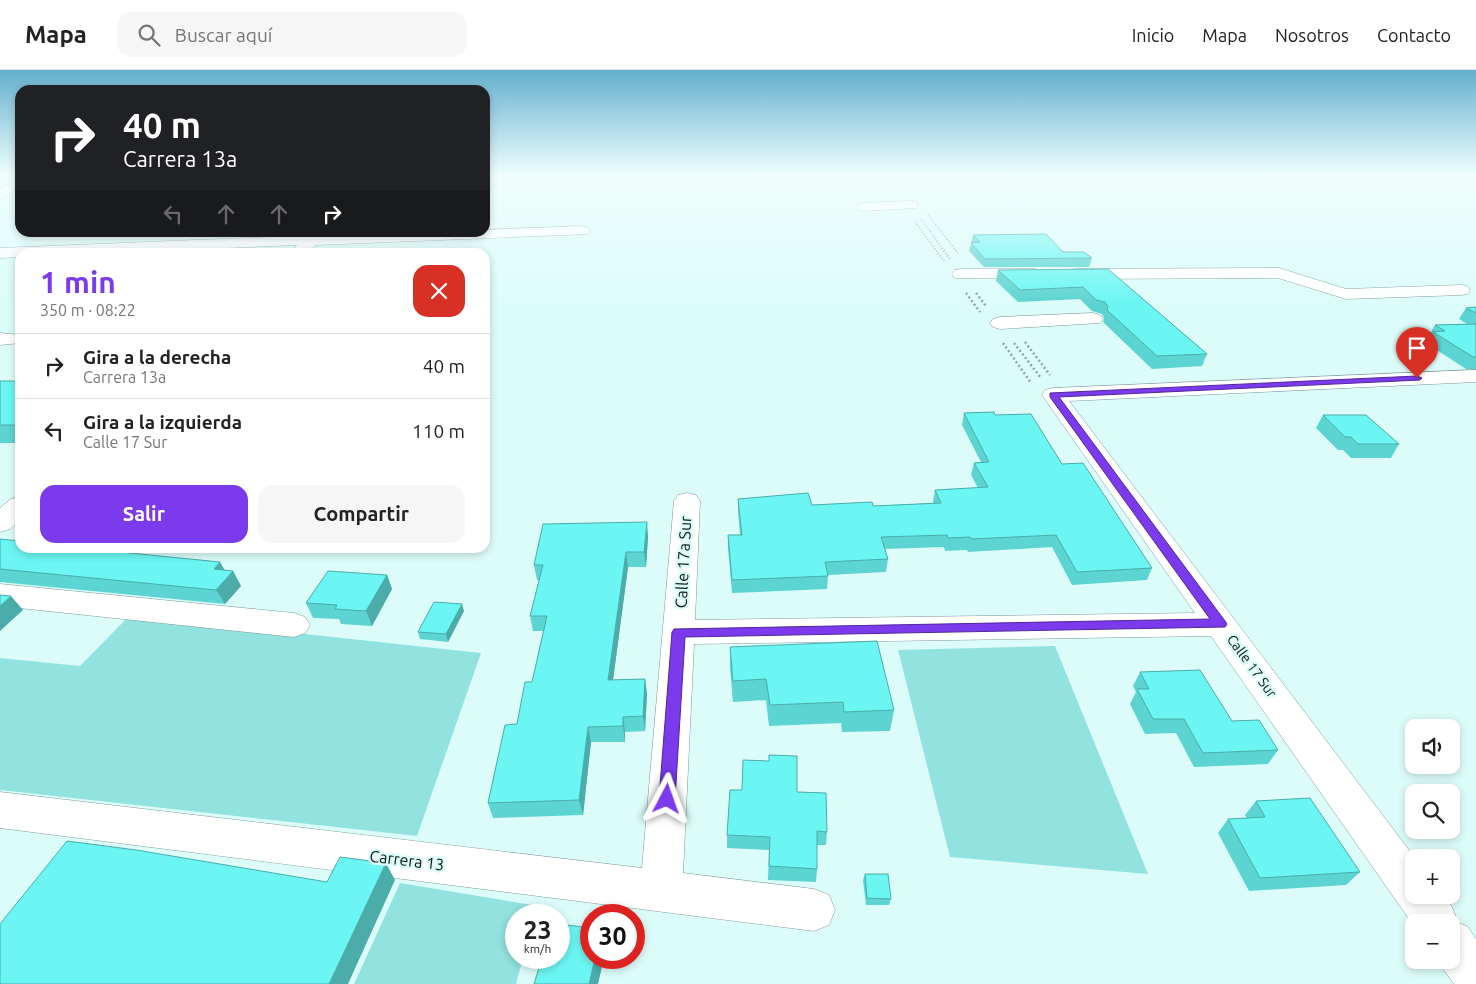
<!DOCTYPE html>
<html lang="es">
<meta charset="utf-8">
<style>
:root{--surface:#fff;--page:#f6f6f6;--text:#222;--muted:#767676;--line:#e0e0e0;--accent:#7c3aed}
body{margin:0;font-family:Ubuntu,sans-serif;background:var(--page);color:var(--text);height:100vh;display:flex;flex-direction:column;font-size:19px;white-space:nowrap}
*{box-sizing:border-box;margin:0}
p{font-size:16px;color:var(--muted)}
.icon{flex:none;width:28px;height:28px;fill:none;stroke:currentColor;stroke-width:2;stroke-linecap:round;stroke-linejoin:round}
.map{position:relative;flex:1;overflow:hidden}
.details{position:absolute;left:15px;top:178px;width:475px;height:305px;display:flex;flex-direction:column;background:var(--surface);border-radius:15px;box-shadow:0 2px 8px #0003}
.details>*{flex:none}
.banner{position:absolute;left:15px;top:15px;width:475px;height:152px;border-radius:15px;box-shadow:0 2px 8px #0003;background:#202124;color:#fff;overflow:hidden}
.buttons{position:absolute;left:1405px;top:649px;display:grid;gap:10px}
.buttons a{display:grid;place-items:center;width:55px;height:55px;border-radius:10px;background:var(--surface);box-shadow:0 2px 8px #0003;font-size:25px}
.speed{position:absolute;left:505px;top:834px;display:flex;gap:10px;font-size:25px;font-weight:700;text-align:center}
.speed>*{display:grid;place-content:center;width:65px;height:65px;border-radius:50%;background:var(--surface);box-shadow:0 2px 8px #0003;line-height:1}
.speed small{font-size:12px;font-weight:400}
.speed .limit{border:8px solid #d22;background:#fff;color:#111}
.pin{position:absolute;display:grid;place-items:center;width:42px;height:42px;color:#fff;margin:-51px -21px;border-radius:50% 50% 50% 0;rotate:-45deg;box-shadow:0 0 5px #0007}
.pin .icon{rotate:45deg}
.me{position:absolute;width:55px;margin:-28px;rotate:4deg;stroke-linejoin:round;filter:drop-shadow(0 0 4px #0008)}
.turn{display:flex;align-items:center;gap:18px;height:105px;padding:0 25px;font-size:22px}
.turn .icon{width:65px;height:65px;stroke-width:2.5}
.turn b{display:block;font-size:35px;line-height:42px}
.lanes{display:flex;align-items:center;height:48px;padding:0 25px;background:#0003;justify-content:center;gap:25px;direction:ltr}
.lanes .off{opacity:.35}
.round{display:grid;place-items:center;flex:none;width:52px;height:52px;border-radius:15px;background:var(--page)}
.headline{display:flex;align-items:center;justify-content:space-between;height:85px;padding:0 25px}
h1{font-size:30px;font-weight:700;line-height:38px;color:var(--accent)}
.primary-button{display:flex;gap:10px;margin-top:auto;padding:10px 25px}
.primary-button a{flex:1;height:58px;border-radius:15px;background:var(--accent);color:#fff;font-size:20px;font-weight:700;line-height:58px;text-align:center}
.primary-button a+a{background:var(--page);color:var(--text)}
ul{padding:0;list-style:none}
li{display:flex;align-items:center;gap:15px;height:65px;padding:0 25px;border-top:1px solid var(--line)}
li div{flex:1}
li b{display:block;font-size:19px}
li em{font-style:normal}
header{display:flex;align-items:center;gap:30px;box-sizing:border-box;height:70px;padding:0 25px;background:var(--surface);border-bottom:1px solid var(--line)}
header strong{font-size:24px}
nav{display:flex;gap:28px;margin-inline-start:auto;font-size:18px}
.search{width:350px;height:45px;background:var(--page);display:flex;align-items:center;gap:12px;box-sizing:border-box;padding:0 18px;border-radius:15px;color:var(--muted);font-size:19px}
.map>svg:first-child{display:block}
.green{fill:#92e2e0}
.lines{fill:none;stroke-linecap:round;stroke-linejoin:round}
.minor-casing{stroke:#7c9998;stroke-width:1}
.path-far1{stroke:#8da5a4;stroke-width:2;stroke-dasharray:1 2;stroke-linecap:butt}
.path{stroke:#8da5a4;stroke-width:2.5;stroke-dasharray:2 2.5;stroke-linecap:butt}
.minor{fill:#fff;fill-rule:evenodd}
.wall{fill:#5cd4d1}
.shaded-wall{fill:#4bacaa}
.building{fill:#6bf6f3;stroke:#4bacaa}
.route{fill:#7c3aed;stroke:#51269a}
.labels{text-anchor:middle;stroke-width:5;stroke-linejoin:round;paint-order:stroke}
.street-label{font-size:14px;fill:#0b1616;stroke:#dcfcfa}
.near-street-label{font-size:16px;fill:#0b1616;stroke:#dcfcfa}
</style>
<header>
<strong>Mapa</strong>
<div class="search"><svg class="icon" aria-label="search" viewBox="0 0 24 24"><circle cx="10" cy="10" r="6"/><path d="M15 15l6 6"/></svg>Buscar aquí</div>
<nav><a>Inicio</a><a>Mapa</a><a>Nosotros</a><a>Contacto</a></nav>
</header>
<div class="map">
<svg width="1476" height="914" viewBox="0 0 1476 914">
<rect width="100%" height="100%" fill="#dcfcfa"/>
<path class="green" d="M130,545L481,583L417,766L0,720V588L80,596Z
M1055,576L1148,804L950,787L898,580Z
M400,813L538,836L536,845H516V888H523L516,914H354Z"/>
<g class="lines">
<g class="minor-casing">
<path id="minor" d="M20,108V118L0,129V119Z
M911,131L916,132L918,135L916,138L863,141L858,140L856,137L858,134L863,133Z
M582,156L588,158L590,161L588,164L316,175L308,182H291L297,175L129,182H20V187L0,188V178L394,162H485V160Z
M1279,198L1346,219L1461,215L1467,216L1470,220L1467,224L1461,225L1346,229L1278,208L1075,209L1069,208L1066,204L1069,200L1075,199Z
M961,199H1035L1041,200L1044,204L1041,208L1035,209L955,208L952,204L955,200Z
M1093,243L1100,245L1103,249L1100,253L1000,259L993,257L990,253L993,249L1000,247Z
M0,263L20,265V273L0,275Z
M1476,300V312L1069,331L1415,788H1414V825H1443L1452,837L1458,853L1467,856L1476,869V914H1454L1437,890H1451V852H1414V856L1211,566L694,574L683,803L814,819L829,825L835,840L829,855L814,861L0,758V722L642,798L674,431L678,425L687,423L696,425L700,431L695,550L1195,543L1042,325L1045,320L1053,318Z
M20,427V450L10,459L0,462V438L11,429Z
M0,514L294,543L305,547L310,555L305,563L294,567L0,536Z"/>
</g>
<path class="path-far1" d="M882,106L890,116
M890,106L897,116
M899,106L906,116
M928,145L958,183
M921,149L950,189
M915,152L944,191"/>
<path class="path" d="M966,223L980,242
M976,223L986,236
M1025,272L1050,305
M1003,273L1031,313
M1014,273L1041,308"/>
<use href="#minor" class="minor"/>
</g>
<path class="wall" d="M973,165L1063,182L1092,188L1089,197H984L969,181Z
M1108,199L1207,284L1202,296L1152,299L1103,252L1104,248L1102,244L1092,241L1080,229L1018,232L996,211L998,200Z
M1476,237V299H1466L1426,273L1429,268L1428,267L1435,255L1467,254L1459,249L1466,238Z
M0,311H20V373H0Z
M964,343L995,345L1062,394L1152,498L1147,510L1072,515L1052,477L968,482L967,480L945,481L944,477L885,479L888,489L886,502L828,505L827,519L732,523L728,478V465H740L738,441V429L812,435L873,436L933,433V432L935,420L978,418L971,405L974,393L981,392L962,355Z
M1323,345L1399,374L1391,388H1351L1343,380H1338L1316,358Z
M648,467L646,497H628L613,610L645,609L647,624L645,661L625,662V672H591L583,745L493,748L488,733L517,654L532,612L544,561H533L530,546L539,510H537L534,495Z
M0,469L233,501L241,516L225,534L0,512Z
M387,505L392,519L372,556L341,554L339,549L313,548L306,533Z
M464,541L448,572L420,569L418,562Z
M730,577L894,640L890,661L842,662L841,653L769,656L766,630L733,632L730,598Z
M1140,602L1232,651L1278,680L1268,694L1194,697L1176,663L1145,664L1130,634L1136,622L1133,616Z
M797,722L827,762L826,775H817V799L816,812L768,810L769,780L727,778V765Z
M1256,731L1360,802L1346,815L1249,821L1218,763L1228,749L1247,748L1245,745Z
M865,804L891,829L889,835H866L863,810Z"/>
<path class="shaded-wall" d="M487,106H492L485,125V110Z
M647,452L648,467L646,497L644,482Z
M626,482L628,497L611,625L608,610Z
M220,492L228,506L214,499Z
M233,501L241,516L225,534L216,520Z
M387,505L392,519L372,556L366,541Z
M11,526L23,540L0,561V536Z
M462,534L464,541L448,572L446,564Z
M645,609L647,624L645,661L643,646Z
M623,647L625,662V672L623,656Z
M588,657L591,672L583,745L579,730Z
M386,793L395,810L348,914H329Z
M595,888H604L598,914H589Z"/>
<path class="building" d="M1046,164L1063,182H1084L1092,188L985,189L971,173L980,172L973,165Z
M1108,199L1207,284L1157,286L1107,240L1108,237L1105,232L1096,230L1083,217L1020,220L998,200Z
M1476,237V243L1466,238Z
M1476,254V287H1473L1433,262L1445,261L1435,255Z
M0,311H20V355H0Z
M994,342L995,345L1031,344L1062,394L1083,393L1152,498L1077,502L1056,465L971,469L970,467L948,468L947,465L881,467L888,489L825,492L828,506L732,510L728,465H742L738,429L808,423L812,435L872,432L873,436L941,433L935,420L988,417L974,393L989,392L964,343Z
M1323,345H1366L1399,374H1358L1351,367H1345Z
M647,452L644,482H626L608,610L645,609L643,646L623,647V656L588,657L579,730L488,733L505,655L517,654L525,612H532L547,546H530L543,495H534L543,454Z
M0,469L20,471V478H80L220,492L214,499L233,501L216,520L0,499Z
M328,501L387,505L366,541L335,539L337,535L306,533Z
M0,525L11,526L0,536Z
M434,532L462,534L446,564L418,562Z
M877,571L894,640L844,642L843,632L770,635L766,609L733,611L730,577Z
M1200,600L1232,651L1259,650L1278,680L1203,683L1184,649H1153L1137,619H1149L1140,602Z
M769,685L797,686V722L826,723L827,762L817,761V799L769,796L770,767L727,765L730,720H742L743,690L769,691Z
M1310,728L1360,802L1260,808L1228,749L1265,747L1256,731Z
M67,771L136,780L327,812L340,787L386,793L329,914H0V854Z
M865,804H888L891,829L867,828Z
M559,854L591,858V888H595L589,914H534L542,888H559Z"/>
<linearGradient id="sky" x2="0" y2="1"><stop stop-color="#64b0ce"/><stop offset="0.45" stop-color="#effefd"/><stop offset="1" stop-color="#effefd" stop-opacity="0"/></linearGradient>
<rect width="1476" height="234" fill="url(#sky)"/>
<path class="route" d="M1417,306L1422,308L1420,310L1059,327L1225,551L1227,554L1225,557L685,567L675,729L673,734L667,736L662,734L659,729L672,562L674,559L1210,549L1050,327V323Z"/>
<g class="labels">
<g class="street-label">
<text transform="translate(1252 596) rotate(54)" y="5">Calle 17 Sur</text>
</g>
<g class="near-street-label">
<text transform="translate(683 492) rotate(-87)" y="6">Calle 17a Sur</text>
<text transform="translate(407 790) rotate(7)" y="6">Carrera 13</text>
</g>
</g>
</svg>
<div class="buttons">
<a><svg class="icon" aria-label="sound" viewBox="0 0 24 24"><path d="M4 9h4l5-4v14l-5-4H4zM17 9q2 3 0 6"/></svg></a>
<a><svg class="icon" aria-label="search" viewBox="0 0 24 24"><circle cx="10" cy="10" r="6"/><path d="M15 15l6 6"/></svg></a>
<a>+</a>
<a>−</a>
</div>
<div class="speed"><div>23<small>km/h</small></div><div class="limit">30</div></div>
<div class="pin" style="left:1417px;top:308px;background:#d93025"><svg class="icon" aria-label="arrive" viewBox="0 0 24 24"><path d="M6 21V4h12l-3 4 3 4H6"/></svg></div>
<svg class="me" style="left:667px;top:729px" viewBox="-20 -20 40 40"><path d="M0-17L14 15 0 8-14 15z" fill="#7c3aed" stroke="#fff" stroke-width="4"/></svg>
<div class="banner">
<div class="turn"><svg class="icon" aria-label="right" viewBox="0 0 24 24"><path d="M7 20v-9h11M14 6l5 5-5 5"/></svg><div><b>40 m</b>Carrera 13a</div></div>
<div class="lanes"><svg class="icon off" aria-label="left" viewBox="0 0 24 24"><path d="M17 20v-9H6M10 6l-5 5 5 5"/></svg><svg class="icon off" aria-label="ahead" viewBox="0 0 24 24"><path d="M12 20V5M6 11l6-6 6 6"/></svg><svg class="icon off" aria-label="ahead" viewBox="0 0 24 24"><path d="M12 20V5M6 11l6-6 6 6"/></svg><svg class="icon" aria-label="right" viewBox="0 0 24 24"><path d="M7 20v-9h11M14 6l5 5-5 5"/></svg></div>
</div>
<section class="details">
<div class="headline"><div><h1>1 min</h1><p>350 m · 08:22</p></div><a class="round" style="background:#d93025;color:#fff"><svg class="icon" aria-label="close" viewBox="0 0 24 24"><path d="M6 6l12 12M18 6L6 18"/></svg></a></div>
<ul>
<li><svg class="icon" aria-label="right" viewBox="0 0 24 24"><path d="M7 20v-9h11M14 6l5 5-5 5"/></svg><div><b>Gira a la derecha</b><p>Carrera 13a</p></div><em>40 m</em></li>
<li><svg class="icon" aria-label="left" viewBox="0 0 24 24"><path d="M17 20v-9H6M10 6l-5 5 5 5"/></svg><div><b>Gira a la izquierda</b><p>Calle 17 Sur</p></div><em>110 m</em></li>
</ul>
<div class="primary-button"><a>Salir</a><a>Compartir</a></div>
</section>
</div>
